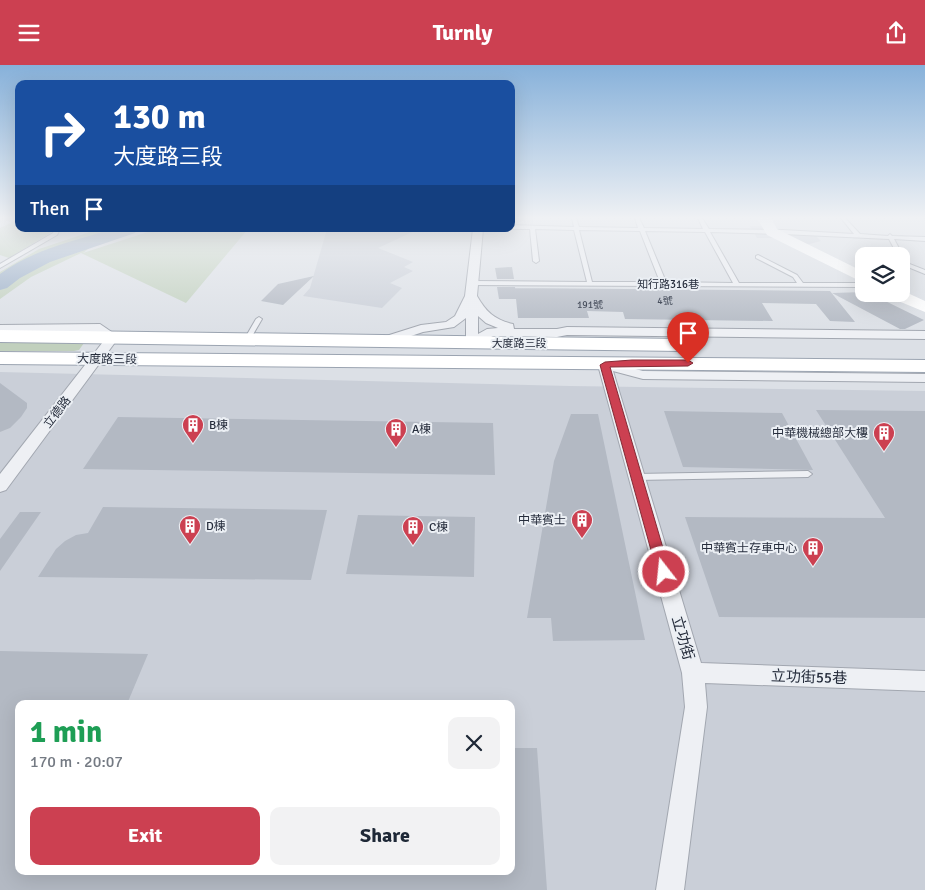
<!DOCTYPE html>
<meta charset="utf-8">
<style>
:root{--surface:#fff;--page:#f2f2f3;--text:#1f2937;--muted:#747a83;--accent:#cc4051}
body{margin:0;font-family:Signika,"Noto Sans TC",sans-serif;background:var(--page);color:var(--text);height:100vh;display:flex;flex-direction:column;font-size:19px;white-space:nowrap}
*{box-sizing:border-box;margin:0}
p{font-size:16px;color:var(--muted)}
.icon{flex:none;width:28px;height:28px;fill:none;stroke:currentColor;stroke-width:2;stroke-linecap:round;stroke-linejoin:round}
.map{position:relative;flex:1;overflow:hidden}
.panel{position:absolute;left:15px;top:635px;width:500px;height:175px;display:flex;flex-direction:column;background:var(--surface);border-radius:10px;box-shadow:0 5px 20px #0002}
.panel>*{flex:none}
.banner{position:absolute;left:15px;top:15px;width:500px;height:152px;border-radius:10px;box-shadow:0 5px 20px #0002;background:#1a4fa0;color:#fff;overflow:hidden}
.fabs{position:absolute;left:855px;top:182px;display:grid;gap:10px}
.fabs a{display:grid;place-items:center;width:55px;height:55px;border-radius:10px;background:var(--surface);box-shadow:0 5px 20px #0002;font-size:25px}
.pin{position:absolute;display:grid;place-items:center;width:42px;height:42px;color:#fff;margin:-51px -21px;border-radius:50% 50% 50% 0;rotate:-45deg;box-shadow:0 0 5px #0007}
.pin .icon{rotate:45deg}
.me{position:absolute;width:55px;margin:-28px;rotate:344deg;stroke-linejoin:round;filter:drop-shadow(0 0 4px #0008)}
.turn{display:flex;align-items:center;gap:18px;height:105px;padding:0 15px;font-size:22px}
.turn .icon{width:65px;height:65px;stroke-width:2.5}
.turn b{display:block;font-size:35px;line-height:42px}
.then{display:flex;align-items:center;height:48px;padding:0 15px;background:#0003;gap:10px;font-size:19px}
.round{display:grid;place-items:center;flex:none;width:52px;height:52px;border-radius:10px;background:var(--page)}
.head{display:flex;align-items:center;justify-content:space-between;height:85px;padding:0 15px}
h1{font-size:30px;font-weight:700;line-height:38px;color:#1e9e55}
.button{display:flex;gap:10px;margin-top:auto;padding:10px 15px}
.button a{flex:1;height:58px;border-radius:10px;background:var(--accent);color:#fff;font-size:20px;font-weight:700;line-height:58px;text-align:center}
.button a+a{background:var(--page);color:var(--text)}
header{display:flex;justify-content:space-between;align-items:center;height:65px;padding:0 15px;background:var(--accent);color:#fff;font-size:22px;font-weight:700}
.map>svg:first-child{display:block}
.built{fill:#cacfd8;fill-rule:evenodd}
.green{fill:#c1d0bd}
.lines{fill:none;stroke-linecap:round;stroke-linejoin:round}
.river{fill:#97acc6;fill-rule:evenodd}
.building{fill:#b3b9c3}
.lane-casing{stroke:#a2a7b0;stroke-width:2}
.street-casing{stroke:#a2a7b0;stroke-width:2}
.primary-casing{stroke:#9ba4b1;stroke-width:2}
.lane{fill:#eef0f4;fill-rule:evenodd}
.street{fill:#eef0f4;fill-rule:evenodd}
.secondary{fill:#fff;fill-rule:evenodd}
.primary{fill:#fff;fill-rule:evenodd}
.route{fill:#cc4051;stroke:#852a35}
.labels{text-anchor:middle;stroke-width:4;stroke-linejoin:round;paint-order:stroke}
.number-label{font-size:10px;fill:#49505e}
.far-street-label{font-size:11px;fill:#262d3c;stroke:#ebeff4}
.street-label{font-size:12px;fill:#262d3c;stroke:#ebeff4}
.poi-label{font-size:12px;fill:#262d3c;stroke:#ebeff4;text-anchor:start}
.near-street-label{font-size:15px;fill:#262d3c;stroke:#ebeff4}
</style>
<header><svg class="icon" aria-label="menu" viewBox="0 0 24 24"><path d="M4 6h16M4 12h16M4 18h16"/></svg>Turnly<svg class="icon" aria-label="share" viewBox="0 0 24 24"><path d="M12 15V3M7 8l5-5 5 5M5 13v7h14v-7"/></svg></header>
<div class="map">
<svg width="925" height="825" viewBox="0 0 925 825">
<rect width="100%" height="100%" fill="#dce0e6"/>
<path class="built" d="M750,161H764L768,168L815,170L821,176L802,181L784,173H757Z
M327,164H419L378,183L413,197L404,202L413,206L390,218L402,223L382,243L303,231L310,223Z
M0,307L570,321L925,326V825H0ZM19,639H511V806H19Z"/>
<path class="green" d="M19,154V164H49L52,167L9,193L0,190V163Z
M99,164H120L109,167L83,188L157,164H248L186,238L81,188L31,212L0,234V207L39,184Z
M0,277L84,278L79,285L74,286H0Z"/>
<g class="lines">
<path class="river" d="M112,164H138L135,168L50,197L20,213L7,223L0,225V209C32,185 74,176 112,164Z"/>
</g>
<path class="building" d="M512,202L514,214H497L495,203Z
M314,211L283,240L261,236L278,219Z
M497,222H515L516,230L515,223L830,226L855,257L830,256L816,239L762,238L773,256L625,254L623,247L587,246L589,253H518L516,234H499Z
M864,227V229H871L924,255L905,264H900L832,228Z
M0,318L27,338V343L21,352L10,363L0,367Z
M816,345L925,346V553L719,552L685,452L885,453Z
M664,346L782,348L813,405L683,402Z
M571,349H598L645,575L553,576L551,553H527L554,396Z
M118,352L493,358L495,410L83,404Z
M103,442L327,445L311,515L38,512L56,484L65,476L76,470L88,468Z
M20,447H41L0,506V474Z
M358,450L475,452L474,512L346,509Z
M0,586L148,589L127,639H19V806H511V683H537L547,825H0Z"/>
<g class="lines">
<g class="lane-casing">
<path id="lane" d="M572,153H576L579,162L638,163L635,153H639L644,163L703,164L698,153H702L709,164L783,165L854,169L841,153H845L860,169L888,171L890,169L892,171L925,172V176L894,174L907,198L925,205V209L903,200L901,198V191H898L889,174L783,169L710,167L739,218H797L793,212L756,193V191L758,190L797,210L803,218H864V222L472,220L469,218L472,216L587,217L574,165L535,164L539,196L536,198L533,196L530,164H511V160L574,162ZM579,165L640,166L660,217H592ZM645,166L705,167L733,218L666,217Z
M55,164H60L57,170L0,203V199L53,168Z
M259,252L262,254L251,273L248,275L246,274L245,273L256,254Z
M808,406L812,409L808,412L636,415L632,412L636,409Z"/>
</g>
<g class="street-casing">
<path id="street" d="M473,164H483L477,231C486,247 495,255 513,259L514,264H557L567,262L925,266V274L567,270L557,272L493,271L472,282L466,278V253L454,262L423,267L387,279L383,278L381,275L383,272L421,260L446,257L455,251L465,231ZM478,251L486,258L498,263L487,264L478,269Z
M100,259L119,272L6,425L0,427V409L106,273L97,267L0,268V260Z
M605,296L643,306L925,309V317L643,314L613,306L701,598L925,606V626L705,618L707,642L684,825H656L685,642L682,608L598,300Z"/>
</g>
<g class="primary-casing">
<path id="primary" d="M0,265L682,274L689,276L692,280L689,284L682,286L0,277Z
M0,287L925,295V307L0,299Z"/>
</g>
<use href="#lane" class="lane"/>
<use href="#street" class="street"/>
<path class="secondary" d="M757,153H771L777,164L864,207V218L767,170Z
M901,225L925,236V247L891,233L889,229H901Z"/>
<use href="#primary" class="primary"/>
</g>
<linearGradient id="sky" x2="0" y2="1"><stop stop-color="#87b1da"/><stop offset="0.57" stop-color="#eff1f4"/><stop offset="1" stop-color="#eff1f4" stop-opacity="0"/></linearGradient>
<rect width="925" height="268" fill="url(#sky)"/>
<path class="route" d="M632,295H688L693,298L688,301L610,302L670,507L668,511L664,513L659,511L657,507L600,300L605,297Z"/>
<defs>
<g id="building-pin" transform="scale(1.125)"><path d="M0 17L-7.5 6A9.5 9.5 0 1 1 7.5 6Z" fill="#cc4051" stroke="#ebeff4"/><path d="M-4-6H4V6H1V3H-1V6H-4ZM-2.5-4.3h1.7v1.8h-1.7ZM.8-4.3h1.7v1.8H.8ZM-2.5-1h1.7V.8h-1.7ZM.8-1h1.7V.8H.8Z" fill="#fff"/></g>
</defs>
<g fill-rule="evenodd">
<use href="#building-pin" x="193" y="360"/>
<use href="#building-pin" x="396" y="364"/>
<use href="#building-pin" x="884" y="368"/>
<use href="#building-pin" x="582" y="455"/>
<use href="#building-pin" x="190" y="461"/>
<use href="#building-pin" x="413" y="462"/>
<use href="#building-pin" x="813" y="483"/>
</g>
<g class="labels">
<g class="number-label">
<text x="665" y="239">4號</text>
<text x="590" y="243">191號</text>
</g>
<g class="far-street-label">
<text x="668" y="223">知行路316巷</text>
<text x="519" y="282">大度路三段</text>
</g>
<g class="street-label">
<text transform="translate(107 294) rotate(1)" y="4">大度路三段</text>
<text transform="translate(57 347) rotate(-52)" y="4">立德路</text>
</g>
<g class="poi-label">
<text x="209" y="364">B棟</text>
<text x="412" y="368">A棟</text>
<text x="868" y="372" text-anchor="end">中華機械總部大樓</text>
<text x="566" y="459" text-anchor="end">中華賓士</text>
<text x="206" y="465">D棟</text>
<text x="429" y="466">C棟</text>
<text x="797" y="487" text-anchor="end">中華賓士存車中心</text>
</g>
<g class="near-street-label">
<text transform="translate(683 573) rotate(74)" y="5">立功街</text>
<text transform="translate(809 612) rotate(2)" y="5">立功街55巷</text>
</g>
</g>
</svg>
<div class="fabs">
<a><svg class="icon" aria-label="layers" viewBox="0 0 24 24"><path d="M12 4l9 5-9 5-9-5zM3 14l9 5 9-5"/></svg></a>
</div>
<div class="pin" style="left:688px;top:298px;background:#d93025"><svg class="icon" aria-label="arrive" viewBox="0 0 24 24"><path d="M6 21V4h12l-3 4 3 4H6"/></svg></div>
<svg class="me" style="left:664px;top:507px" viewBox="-20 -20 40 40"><circle r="17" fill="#cc4051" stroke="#fff" stroke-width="3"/><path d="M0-11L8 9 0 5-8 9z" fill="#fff"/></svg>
<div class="banner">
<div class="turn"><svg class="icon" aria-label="right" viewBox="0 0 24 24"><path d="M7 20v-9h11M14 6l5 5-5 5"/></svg><div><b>130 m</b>大度路三段</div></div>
<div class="then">Then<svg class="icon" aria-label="arrive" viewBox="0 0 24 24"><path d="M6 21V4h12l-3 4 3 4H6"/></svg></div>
</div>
<section class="panel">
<div class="head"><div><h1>1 min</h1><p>170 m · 20:07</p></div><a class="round"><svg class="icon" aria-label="close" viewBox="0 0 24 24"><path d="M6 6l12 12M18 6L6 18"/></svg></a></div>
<div class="button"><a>Exit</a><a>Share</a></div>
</section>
</div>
